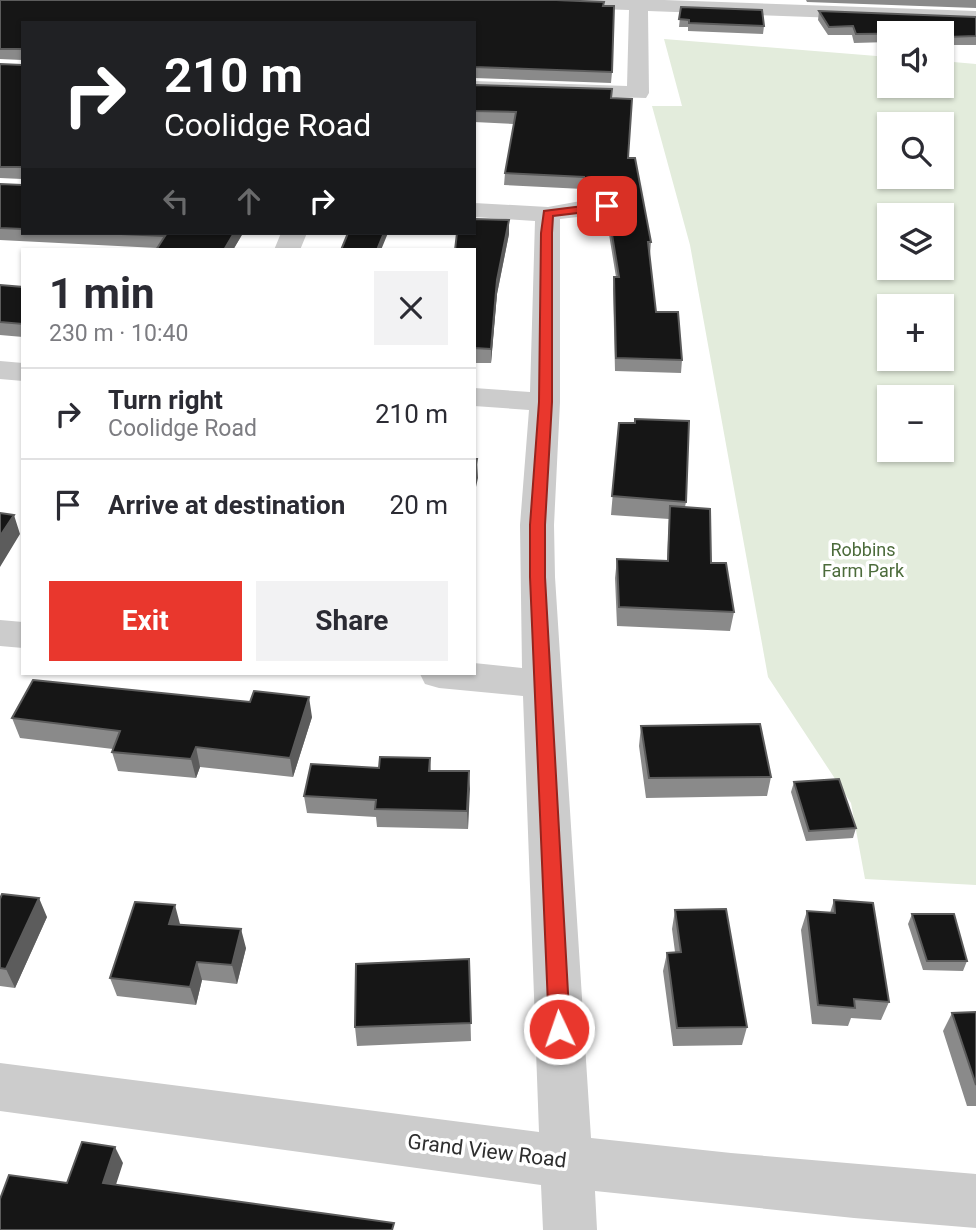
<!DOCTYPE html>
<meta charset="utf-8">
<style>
:root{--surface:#fff;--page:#f2f2f3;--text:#2b2b33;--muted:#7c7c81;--line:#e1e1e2;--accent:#e9372d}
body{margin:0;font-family:Roboto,sans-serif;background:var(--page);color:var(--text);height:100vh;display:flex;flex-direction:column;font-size:26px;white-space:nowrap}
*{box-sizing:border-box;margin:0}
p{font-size:23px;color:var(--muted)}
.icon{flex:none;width:38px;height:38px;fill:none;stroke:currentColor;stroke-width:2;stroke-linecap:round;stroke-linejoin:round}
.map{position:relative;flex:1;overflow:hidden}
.details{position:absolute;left:21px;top:248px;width:455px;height:427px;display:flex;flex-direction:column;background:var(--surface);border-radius:0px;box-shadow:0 2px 5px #0004}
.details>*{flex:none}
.hud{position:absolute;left:21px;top:21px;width:455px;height:214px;border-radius:0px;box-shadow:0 2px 5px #0004;background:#202124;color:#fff;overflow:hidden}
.fabs{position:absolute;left:877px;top:21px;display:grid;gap:14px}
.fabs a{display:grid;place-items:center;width:77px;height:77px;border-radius:0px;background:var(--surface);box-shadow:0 2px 5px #0004;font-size:35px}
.pin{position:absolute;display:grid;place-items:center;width:60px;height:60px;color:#fff;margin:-30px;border-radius:14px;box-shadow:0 4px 10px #0006}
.me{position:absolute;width:77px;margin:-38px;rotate:357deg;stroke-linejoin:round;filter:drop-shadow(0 0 5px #0008)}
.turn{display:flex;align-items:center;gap:24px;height:147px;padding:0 28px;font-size:32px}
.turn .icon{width:91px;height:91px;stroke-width:2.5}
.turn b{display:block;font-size:49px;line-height:60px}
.lanes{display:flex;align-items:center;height:66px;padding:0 28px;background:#0003;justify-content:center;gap:35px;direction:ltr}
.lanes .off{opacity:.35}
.round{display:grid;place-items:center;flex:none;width:74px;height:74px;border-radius:0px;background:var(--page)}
.head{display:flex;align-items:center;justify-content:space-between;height:119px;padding:0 28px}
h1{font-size:42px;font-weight:700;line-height:52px}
.cta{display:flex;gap:14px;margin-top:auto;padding:14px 28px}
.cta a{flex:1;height:80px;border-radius:0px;background:var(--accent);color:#fff;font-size:28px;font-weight:700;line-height:80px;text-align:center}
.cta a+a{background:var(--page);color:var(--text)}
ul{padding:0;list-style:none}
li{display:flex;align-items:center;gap:21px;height:91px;padding:0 28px;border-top:2px solid var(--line)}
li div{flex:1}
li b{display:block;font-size:26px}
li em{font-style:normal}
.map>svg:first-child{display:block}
.green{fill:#e3ecdc;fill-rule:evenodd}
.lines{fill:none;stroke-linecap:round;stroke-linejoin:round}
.street{fill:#ccc;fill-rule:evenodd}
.wall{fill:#8a8a8a}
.shaded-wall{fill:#5c5c5c}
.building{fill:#161616;stroke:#5c5c5c;stroke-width:2}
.route{fill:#e9372d;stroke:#97241d;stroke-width:2}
.labels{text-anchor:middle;stroke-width:7;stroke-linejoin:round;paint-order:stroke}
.park-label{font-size:18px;fill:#4c6b3b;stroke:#fff}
.near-street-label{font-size:21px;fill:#2f2f2f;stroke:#fff}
</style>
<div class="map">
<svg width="976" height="1230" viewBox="0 0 976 1230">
<rect width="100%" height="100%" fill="#fff"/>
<path class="green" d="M664,39L889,57V86H942V61L976,64V885L865,879L851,803L768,677L690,245L652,106H682ZM889,124H942V177H889ZM889,215H942V268H889ZM889,306H942V359H889ZM889,397H942V450H889Z"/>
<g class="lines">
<path class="street" d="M500,0H664L976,11V23L648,11L649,93L646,98L474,93V81L627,86L629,10L509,6Z
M621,199L630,201L633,206L630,211L560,219V402L554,525L555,577L591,1138L731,1153L976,1174V1228L854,1218L595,1191L597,1230H543L541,1185L0,1111V1063L539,1132L523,696L439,688L425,684L420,674H474V663L522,668L520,525L529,410L474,406V388L530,392L535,221L474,217V203L548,207L586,200Z
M281,233H307L300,250H274Z
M0,361L23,363V381L0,379Z
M0,620L23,622V648L0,646Z"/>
</g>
<path class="wall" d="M0,0L603,6L612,72L611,83L474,78V23H23V233H243L233,250H156L157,248L0,240V184L22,185V179L0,178V64L22,65V60L0,59Z
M806,0H976V8L807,2Z
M681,7L764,26L763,34L688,31V27H679Z
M819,11L976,17V45H944L942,42V33H889V42L854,43L852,35H828L818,20Z
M474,85L611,98L651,242L650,255H649L656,312L682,360L681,373L615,371L613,289L614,277H616L606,216L607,204L631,202L632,200L621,196L603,197L602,193L583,192V189L504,185L505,173L514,124L474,122Z
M509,220V234L497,294L491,363H474V250Z
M0,285L23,287V337L0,335Z
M619,423L686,502L685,507L734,612L730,631L617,626L615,578L617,559L667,561L669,519L611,515Z
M312,717L293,777L200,767L196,778L118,771L112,752L113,749L20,738L12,718Z
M641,726L771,777L767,796L646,798L639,746Z
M430,758L431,771H469L468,829L377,827L376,817L307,813L304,796L379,768Z
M794,782L856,828L853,838L806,841L791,792Z
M0,899L47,917L15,988L0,986Z
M834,900L889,1002L881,1020L851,1018L848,1026L812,1024L801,930L807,911L830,913Z
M675,910L747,1027L742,1045L673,1046L663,971L667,953L675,952L672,929Z
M912,914L967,961L963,971L923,970L908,924Z
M180,924L246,948L237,984L202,980L196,1005L117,996L110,978Z
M469,959L471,1041L357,1046L355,1027Z
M976,1012V1106H967L943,1031L952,1013Z"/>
<path class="shaded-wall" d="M509,220V234L497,294L491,363V349L497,280Z
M234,233H243L233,250H224Z
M384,233H388L381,250H377Z
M477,459L478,478L474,496V476Z
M14,515L20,534L0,567V536Z
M309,697L312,717L293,777L290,758Z
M196,747L200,767L196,778L191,759Z
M469,771L470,789L468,829L467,811Z
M39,898L47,917L15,988L6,969Z
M175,905L180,924H169Z
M241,929L246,948L237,984L232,965Z
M197,962L202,980L196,1005L190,987Z
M115,1147L123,1163L111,1200L103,1183Z"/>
<path class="building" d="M0,0H556L604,2L603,6H614L612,72L474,67V23H23V229L0,228V184L22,185V167H0V64L22,65V49H0Z
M681,7L762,10L764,26L689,23V20L679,19Z
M819,11L976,17V36L946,37L943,33L856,34L853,26L829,27Z
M474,85L612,89L611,98L632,99L628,158H635L651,242H648L656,312H678L682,360L616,358L614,277H619L607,204L631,202L636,195L633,188L622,184L604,185L603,181L584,180V177L505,173L516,112L474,111Z
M474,219L509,220L497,280L491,349L474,348V250H455L457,233H474Z
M99,233H234L224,250H156L165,236Z
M348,233H384L377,250H341Z
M0,285L23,287V324L0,322Z
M635,419L689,421L686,502L612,496L619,423H635Z
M474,459H477L474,476Z
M670,506L710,509L711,563H726L734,612L619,607L617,559L668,561Z
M0,513L14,515L0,536Z
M33,680L250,702L254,691L309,697L290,758L196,747L191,759L112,752L120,731L12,718Z
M760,724L771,777L649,778L641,726Z
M380,757L430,758L429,771H469L467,811L375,809L376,800L304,796L311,764L379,768Z
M839,779L856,828L809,831L794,782Z
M2,894L39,898L6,969L0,968V899Z
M834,900L873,903L889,1002L854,999L855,1008L818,1005L807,911L835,913Z
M135,902L175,905L169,924L241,929L232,965L197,962L190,987L110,978Z
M726,909L747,1027L677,1028L667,953L681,952L675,910Z
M912,914H954L967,961H927Z
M469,959L471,1023L355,1027L356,964Z
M976,1012V1085L952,1013Z
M82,1142L115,1147L103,1183L394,1223L392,1230H0V1199L9,1175L67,1183Z"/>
<path class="route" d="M607,203L611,204V209L553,216L552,233V402L545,525V577L570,1029L567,1036L559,1039L552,1036L549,1029L530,577V525L539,402L541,233L544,211Z"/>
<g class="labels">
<g class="park-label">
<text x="863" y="556">Robbins<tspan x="863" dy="21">Farm Park</tspan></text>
</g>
<g class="near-street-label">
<text transform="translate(487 1151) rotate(7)" y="7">Grand View Road</text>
</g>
</g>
</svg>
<div class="fabs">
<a><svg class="icon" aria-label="sound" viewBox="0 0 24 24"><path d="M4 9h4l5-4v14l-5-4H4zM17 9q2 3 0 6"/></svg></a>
<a><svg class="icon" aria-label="search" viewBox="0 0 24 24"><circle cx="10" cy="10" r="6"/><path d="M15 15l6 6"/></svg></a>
<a><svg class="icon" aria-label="layers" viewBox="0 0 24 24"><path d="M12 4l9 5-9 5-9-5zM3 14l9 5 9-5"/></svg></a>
<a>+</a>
<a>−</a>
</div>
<div class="pin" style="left:607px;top:206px;background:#d93025"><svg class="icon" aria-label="arrive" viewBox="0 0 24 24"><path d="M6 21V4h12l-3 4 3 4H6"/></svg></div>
<svg class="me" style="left:559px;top:1029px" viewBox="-20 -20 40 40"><circle r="17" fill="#e9372d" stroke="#fff" stroke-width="3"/><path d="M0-11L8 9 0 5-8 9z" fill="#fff"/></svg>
<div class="hud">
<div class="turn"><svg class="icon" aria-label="right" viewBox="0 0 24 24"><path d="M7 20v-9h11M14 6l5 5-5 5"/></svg><div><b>210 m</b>Coolidge Road</div></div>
<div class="lanes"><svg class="icon off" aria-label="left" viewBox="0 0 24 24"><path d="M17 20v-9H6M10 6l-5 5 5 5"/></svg><svg class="icon off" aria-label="ahead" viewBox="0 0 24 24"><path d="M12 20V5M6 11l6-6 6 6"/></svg><svg class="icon" aria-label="right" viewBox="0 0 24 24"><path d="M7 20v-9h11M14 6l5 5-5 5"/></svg></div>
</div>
<section class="details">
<div class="head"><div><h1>1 min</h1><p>230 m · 10:40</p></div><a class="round"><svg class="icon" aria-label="close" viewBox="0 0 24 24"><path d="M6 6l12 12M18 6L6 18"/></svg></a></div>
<ul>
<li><svg class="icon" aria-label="right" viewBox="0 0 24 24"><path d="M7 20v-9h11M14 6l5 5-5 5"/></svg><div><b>Turn right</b><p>Coolidge Road</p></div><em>210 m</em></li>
<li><svg class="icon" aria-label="arrive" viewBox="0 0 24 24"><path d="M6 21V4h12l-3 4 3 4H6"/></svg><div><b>Arrive at destination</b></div><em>20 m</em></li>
</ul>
<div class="cta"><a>Exit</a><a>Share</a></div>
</section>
</div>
